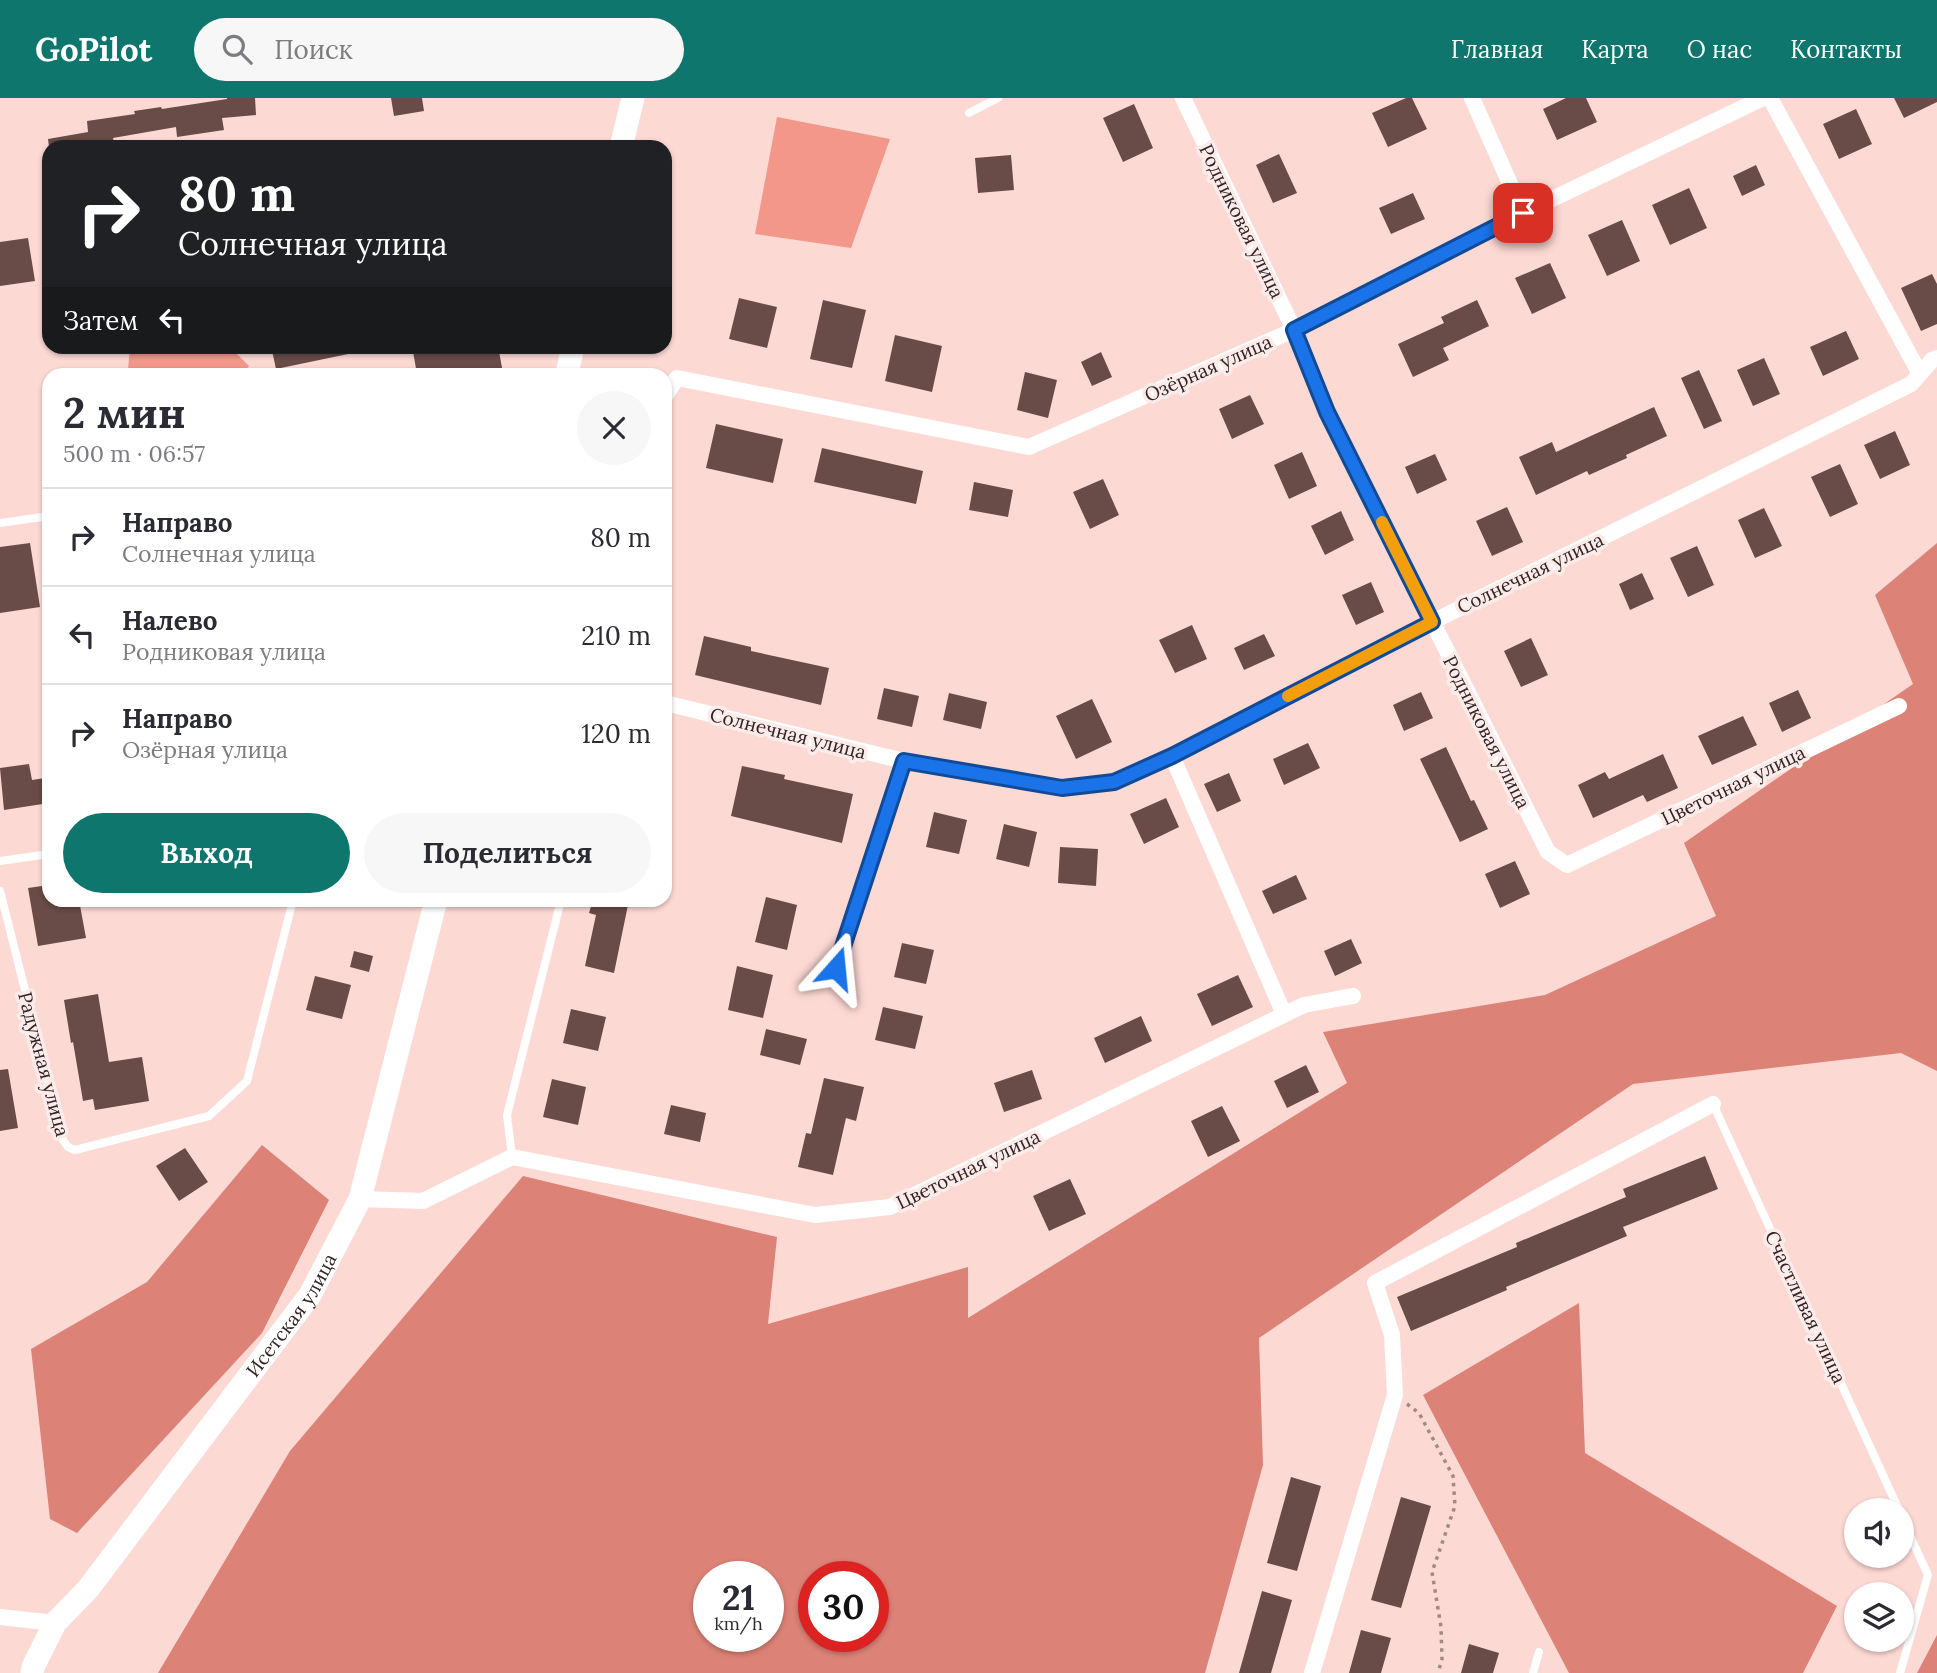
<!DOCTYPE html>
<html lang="ru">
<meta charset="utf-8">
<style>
:root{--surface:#fff;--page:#f7f7f7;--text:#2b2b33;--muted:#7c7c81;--line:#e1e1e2;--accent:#0f766e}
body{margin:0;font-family:Lora,serif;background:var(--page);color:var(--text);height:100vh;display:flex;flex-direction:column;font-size:26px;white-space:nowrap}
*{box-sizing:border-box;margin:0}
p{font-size:23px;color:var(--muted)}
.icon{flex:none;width:38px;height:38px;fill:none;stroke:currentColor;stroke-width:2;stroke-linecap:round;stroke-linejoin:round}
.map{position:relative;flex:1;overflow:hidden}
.panel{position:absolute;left:42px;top:270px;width:630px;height:539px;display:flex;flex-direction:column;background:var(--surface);border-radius:21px;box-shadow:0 2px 5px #0004}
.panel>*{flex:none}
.top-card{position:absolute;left:42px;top:42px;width:630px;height:214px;border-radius:21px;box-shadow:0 2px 5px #0004;background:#202124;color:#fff;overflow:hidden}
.controls{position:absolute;left:1844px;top:1400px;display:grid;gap:14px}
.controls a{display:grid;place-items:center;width:70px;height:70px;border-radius:50%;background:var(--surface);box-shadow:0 2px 5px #0004;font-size:35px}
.speed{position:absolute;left:693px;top:1463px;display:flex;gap:14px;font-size:35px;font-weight:700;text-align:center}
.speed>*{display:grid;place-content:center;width:91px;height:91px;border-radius:50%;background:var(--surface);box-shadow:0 2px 5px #0004;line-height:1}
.speed small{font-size:18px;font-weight:400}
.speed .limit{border:10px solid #d22;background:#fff;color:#111}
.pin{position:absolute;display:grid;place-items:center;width:60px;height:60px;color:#fff;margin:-30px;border-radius:14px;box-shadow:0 4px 10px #0006}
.me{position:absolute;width:77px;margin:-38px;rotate:18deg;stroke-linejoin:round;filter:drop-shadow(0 0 5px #0008)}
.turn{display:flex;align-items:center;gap:24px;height:147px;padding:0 21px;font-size:32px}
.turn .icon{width:91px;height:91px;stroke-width:2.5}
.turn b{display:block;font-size:49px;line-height:60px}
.then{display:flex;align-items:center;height:66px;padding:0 21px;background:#0003;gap:14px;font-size:26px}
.round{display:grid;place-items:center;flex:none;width:74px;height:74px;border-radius:37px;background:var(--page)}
.head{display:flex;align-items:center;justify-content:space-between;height:119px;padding:0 21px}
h1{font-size:42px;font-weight:700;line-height:52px}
.cta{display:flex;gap:14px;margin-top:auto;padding:14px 21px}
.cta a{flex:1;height:80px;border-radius:42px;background:var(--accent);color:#fff;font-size:28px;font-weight:700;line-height:80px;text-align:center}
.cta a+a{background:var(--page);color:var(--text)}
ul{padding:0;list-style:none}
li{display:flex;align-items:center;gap:21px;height:98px;padding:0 21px;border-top:2px solid var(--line)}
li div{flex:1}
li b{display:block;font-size:26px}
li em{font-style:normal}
header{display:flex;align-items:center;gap:42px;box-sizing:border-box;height:98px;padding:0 35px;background:var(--accent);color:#fff}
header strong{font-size:33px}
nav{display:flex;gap:38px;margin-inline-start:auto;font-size:24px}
.search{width:490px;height:63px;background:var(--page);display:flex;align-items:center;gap:18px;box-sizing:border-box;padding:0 24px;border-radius:38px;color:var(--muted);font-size:26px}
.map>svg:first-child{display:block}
.forest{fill:#dc8277;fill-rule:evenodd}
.water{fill:#f3978b}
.building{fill:#694b47}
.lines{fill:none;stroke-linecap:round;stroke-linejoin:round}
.path{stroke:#a38985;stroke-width:3.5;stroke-dasharray:3.5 5;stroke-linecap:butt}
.service{stroke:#fff;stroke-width:8}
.minor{stroke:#fff;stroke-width:16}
.secondary{stroke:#fff;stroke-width:23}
.route-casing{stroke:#114b97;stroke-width:18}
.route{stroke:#1a73e8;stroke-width:12}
.slow{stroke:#f59e0b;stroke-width:12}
.labels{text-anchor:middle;stroke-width:7;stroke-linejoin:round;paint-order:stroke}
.street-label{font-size:19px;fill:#312422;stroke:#fbecea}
</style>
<header>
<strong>GoPilot</strong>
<div class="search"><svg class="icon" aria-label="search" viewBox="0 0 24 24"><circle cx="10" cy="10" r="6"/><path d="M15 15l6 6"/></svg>Поиск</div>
<nav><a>Главная</a><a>Карта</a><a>О нас</a><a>Контакты</a></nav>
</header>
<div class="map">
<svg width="1937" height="1575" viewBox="0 0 1937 1575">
<rect width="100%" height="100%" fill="#fdd9d4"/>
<path class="forest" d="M1937,445V973L1901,955L1633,986L1259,1240L1263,1367L1205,1575H158L290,1353L523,1078L777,1139L768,1226L968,1169V1220L1347,985L1323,934L1545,897L1716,818L1684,745L1913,586L1875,497ZM709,1479H768V1538H709ZM814,1479H873V1538H814Z
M262,1047L329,1102L262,1235L77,1435L50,1421L31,1251L147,1184Z
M1579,1205L1585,1355L1837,1508L1803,1575H1569L1423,1297Z
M1937,1537V1575H1917Z"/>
<path class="water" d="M777,19L890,41L851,150L755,136Z
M130,249H230L249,268L244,276H146L128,271Z"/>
<path class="building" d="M227,0H255L256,17L222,20L224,32L177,39L176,29L113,40L115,49H49L48,41L88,34L87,23L135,16L134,13L161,9L162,11L227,1Z
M391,0H422L424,13L394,18Z
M1406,0H1412L1427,31L1388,49L1372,15Z
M1566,0H1586L1597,24L1557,42L1543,11Z
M1894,0H1937V4L1904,20Z
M1134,6L1153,50L1123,64L1103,20Z
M1856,11L1872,46L1839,61L1823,26Z
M1279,56L1297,95L1273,105L1256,67Z
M1011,57L1014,92L978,95L975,60Z
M1756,67L1765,87L1742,98L1733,78Z
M1689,90L1707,130L1670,147L1652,107Z
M1413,95L1425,121L1391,136L1379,110Z
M1622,122L1640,163L1607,178L1588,137Z
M28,140L35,183L0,188V144Z
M1550,165L1566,200L1532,216L1515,180Z
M1932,176L1937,186V226L1921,233L1901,190Z
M739,200L777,209L767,250L729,241Z
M823,202L866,212L852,270L810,261Z
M1477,202L1489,228L1443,250L1449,262L1413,279L1398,246L1444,225L1441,219Z
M1846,233L1859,261L1823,278L1810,249Z
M895,237L942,248L932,294L885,283Z
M271,248H352L353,255L276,271Z
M412,248H498L503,275L417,276Z
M1101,254L1112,279L1092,288L1081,264Z
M1764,260L1780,296L1753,308L1737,272Z
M1699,272L1722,323L1704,331L1681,280Z
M1025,274L1057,282L1048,320L1017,312Z
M1250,297L1264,326L1232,341L1219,311Z
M1654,309L1667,338L1626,357L1627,360L1589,377L1587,373L1536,397L1519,359L1552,344L1556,354Z
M716,326L783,341L773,385L706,370Z
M1895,333L1910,367L1880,381L1864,347Z
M822,350L923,373L916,406L814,384Z
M1302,354L1317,388L1289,401L1274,367Z
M1435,356L1447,382L1417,396L1405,369Z
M1840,366L1858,406L1830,419L1811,379Z
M1103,381L1119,417L1090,431L1073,394Z
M974,384L1013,392L1008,419L969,412Z
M1507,409L1523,444L1492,458L1476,423Z
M1764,410L1782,448L1755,460L1738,422Z
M1341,413L1354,442L1325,457L1311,428Z
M30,445L40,509L0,515V449Z
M1697,448L1714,487L1688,499L1670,460Z
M1642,475L1654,501L1630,512L1619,486Z
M1371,484L1384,514L1356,527L1342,497Z
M1192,527L1207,561L1175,575L1159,542Z
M1264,536L1275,558L1244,572L1234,550Z
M704,538L751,549V553L829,570L821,607L695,577Z
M1531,540L1548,577L1521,589L1504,553Z
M884,590L919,598L912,629L877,621Z
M1798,592L1811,620L1782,634L1769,605Z
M1421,594L1433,620L1404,633L1393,607Z
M949,595L987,604L981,631L943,622Z
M1092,601L1112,644L1076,661L1056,618Z
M1743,618L1757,647L1712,667L1698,638Z
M1308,645L1320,670L1284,687L1273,661Z
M1446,649L1471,703L1474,702L1488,731L1460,744L1420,661Z
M1663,656L1678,690L1647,704L1643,697L1593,720L1578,687L1605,674L1609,681Z
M29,666L32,682L45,680L49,705L4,712L0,670Z
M742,668L785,677L784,681L853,696L842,745L731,718Z
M1229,675L1241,703L1217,714L1204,686Z
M1166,700L1179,729L1144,746L1130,716Z
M934,714L967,722L959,756L926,749Z
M1004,726L1037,734L1029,769L996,761Z
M1060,749L1098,751L1096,788L1058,785Z
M1515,763L1530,796L1500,810L1485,776Z
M1296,777L1307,801L1273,816L1262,793Z
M49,787V802H79L86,840L38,848L28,790Z
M766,799L797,807L787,852L755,844Z
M593,802H629L614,875L585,868L596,817L589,815Z
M1351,841L1362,865L1335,878L1324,853Z
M902,845L934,852L926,886L894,879Z
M354,853L373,858L369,874L350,869Z
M737,868L773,877L763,920L728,912Z
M1238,877L1253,909L1212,928L1197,896Z
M315,878L351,887L342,921L306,912Z
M98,896L109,964L142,959L149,1003L95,1012L93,1001L83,1003L73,944L71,945L64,902Z
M883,909L923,918L915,951L875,942Z
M571,911L606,919L598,953L563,945Z
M1141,918L1152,943L1105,965L1094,940Z
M766,931L807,941L800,967L760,957Z
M1306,967L1319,994L1287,1010L1274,983Z
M8,971L18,1030L0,1033V972Z
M1032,972L1042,1001L1004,1014L994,985Z
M824,980L864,989L856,1023L846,1020L833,1077L798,1069L806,1035L811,1036Z
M552,981L586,989L578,1027L543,1019Z
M671,1007L706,1015L700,1044L664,1036Z
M1222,1008L1240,1043L1208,1059L1191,1023Z
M185,1050L208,1084L179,1103L156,1068Z
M1705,1058L1718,1091L1623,1129L1627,1138L1506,1189L1507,1192L1411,1233L1397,1199L1517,1149L1516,1145L1626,1099L1623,1091Z
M1070,1081L1086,1116L1049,1133L1033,1098Z
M1291,1379L1321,1388L1297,1473L1267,1465Z
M1401,1399L1431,1408L1401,1510L1371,1502Z
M1262,1493L1292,1502L1271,1575H1239Z
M1361,1532L1391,1540L1381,1575H1349Z
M1469,1546L1499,1555L1493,1575H1461Z"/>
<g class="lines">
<path class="path" d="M1407,1306L1419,1315L1453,1378L1455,1408L1432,1474L1441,1529L1442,1561L1438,1575"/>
<path class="service" d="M969,15L998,0
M0,425L49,418
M47,449L49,448
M0,763L49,756
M0,793L63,1042L68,1049L75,1052L209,1018L247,983L293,802
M1713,1006L1899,1412
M512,1059L507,1017L561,802
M1533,1575L1539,1554
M1900,1575L1928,1477L1902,1420"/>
<path class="minor" d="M1183,0L1294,232L1327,314L1548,754L1567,767L1899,608
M1472,0L1523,115
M1770,0L1920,276
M665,298L677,280L1029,349L1294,232L1523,115L1763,0
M665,605L904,663L1062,690L1114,684L1172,658L1432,524L1911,286L1932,262L1937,260
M1172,658L1284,916
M836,870L904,663
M360,1101L423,1103L512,1059L815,1117L890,1109L1304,907L1353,898
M0,1519L55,1525
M1312,1575L1395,1297L1392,1237L1375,1185L1713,1006"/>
<g class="secondary">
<path d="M621,49L633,0"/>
<path d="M567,276L573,248"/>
<path id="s1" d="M32,1575L33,1569L55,1525L88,1491L310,1197L360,1101L436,802"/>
</g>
</g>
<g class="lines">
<g class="route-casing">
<path id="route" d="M836,870L904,663L1062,690L1114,684L1172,658L1432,524L1327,314L1294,232L1523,115"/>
</g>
<use href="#route" class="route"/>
<path class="slow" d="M1288,598L1432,524L1382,424"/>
</g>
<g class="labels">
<g class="street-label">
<text transform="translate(1242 123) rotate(64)" y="7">Родниковая улица</text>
<text transform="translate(1208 270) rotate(-24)" y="7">Озёрная улица</text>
<text transform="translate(1530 475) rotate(-26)" y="7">Солнечная улица</text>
<text transform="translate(1487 634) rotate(63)" y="7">Родниковая улица</text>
<text transform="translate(788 635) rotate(14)" y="7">Солнечная улица</text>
<text transform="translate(1733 687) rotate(-26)" y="7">Цветочная улица</text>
<text transform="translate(44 966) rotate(75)" y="7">Радужная улица</text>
<text transform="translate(968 1071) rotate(-26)" y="7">Цветочная улица</text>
<text transform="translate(1806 1209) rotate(65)" y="7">Счастливая улица</text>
<text dy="7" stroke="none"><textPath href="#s1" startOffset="444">Исетская улица</textPath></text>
</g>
</g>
</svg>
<div class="controls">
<a><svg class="icon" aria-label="sound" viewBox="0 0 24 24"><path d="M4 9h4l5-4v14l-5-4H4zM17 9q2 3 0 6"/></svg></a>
<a><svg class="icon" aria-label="layers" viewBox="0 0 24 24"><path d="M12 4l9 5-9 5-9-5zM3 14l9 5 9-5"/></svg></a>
</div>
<div class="speed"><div>21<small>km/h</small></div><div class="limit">30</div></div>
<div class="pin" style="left:1523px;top:115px;background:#d93025"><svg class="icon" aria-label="arrive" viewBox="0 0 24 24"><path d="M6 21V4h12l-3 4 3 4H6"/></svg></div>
<svg class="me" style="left:836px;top:870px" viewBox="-20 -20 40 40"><path d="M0-17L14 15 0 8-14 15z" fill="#1a73e8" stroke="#fff" stroke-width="4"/></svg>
<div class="top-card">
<div class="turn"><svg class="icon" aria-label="right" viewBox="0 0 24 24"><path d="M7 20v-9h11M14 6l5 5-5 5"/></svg><div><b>80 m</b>Солнечная улица</div></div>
<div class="then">Затем<svg class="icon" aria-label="left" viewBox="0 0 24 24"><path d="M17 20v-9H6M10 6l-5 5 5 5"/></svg></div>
</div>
<section class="panel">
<div class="head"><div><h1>2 мин</h1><p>500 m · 06:57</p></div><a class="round"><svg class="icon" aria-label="close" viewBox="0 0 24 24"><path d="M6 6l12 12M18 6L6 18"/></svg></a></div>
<ul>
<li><svg class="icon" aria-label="right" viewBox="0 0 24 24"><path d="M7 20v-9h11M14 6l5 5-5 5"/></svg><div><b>Направо</b><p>Солнечная улица</p></div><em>80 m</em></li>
<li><svg class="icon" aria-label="left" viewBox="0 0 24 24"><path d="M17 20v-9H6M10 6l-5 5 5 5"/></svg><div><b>Налево</b><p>Родниковая улица</p></div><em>210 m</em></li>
<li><svg class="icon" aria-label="right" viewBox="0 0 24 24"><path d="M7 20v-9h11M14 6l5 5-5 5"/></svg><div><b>Направо</b><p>Озёрная улица</p></div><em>120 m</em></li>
</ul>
<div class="cta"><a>Выход</a><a>Поделиться</a></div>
</section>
</div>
